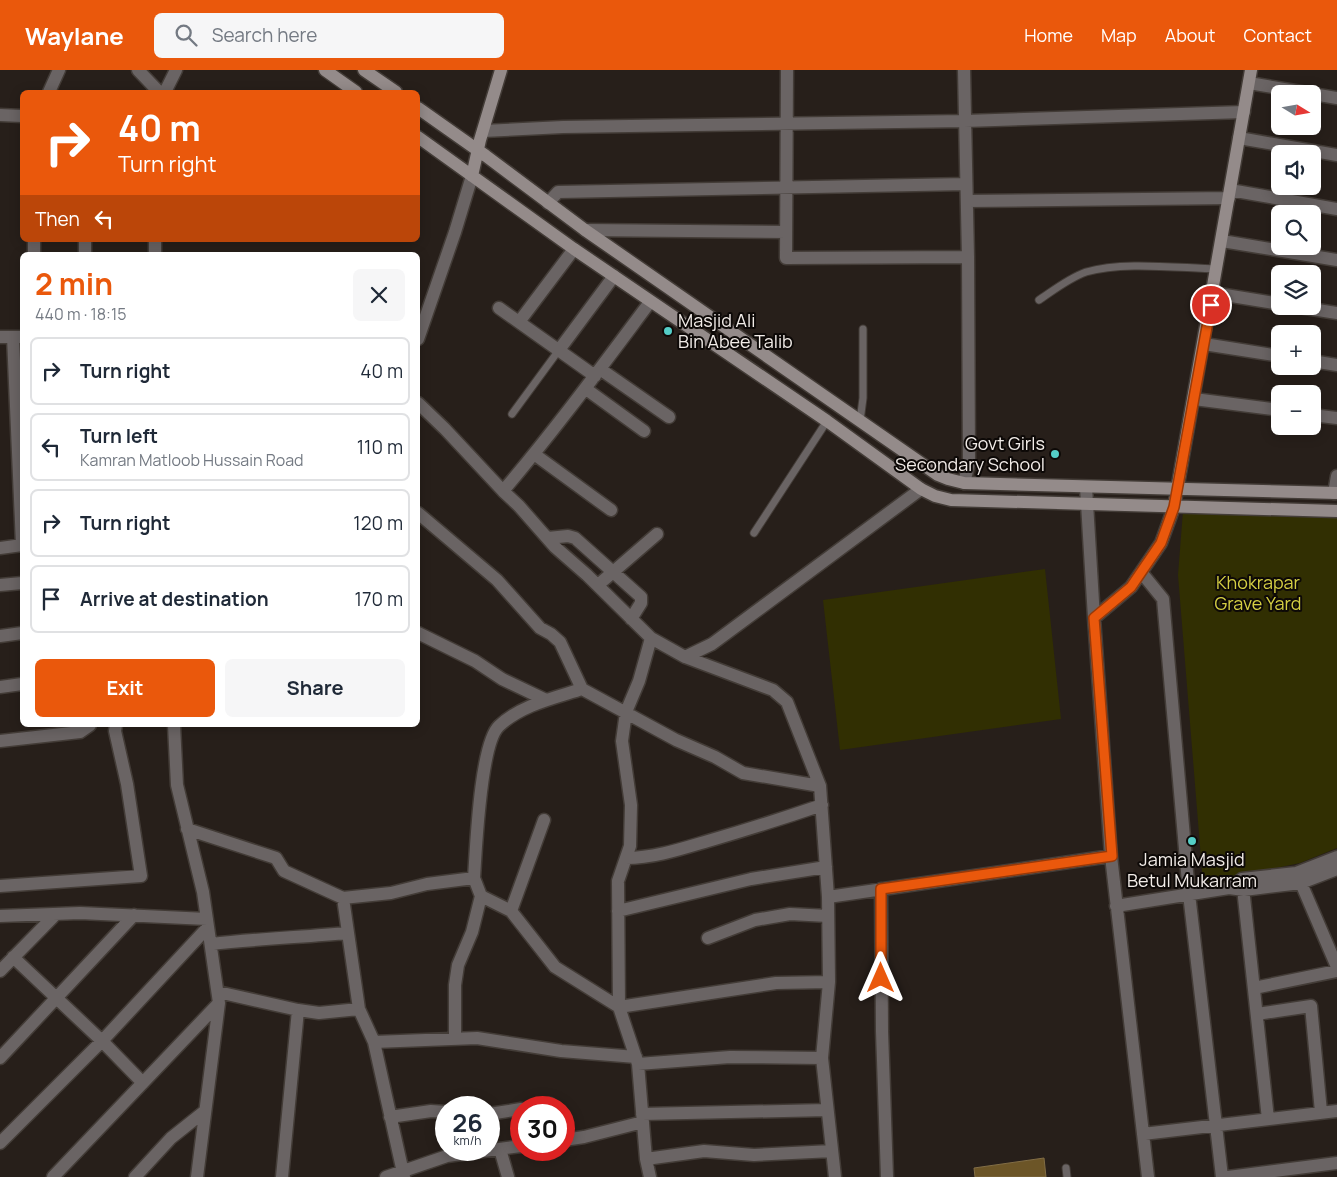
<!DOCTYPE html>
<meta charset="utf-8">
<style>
:root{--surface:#fff;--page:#f6f6f7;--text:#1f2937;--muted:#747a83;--line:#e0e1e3;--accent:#ea580c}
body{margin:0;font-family:Manrope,sans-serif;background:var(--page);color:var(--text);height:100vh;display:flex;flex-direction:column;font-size:19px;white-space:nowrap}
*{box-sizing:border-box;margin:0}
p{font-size:16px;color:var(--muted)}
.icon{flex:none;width:28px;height:28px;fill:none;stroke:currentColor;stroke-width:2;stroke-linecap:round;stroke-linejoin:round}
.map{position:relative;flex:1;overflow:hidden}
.drawer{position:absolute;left:20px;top:182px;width:400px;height:475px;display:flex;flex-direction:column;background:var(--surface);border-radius:8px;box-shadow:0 2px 12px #0003}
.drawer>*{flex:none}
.banner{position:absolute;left:20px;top:20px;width:400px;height:152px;border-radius:8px;box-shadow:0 2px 12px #0003;background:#ea580c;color:#fff;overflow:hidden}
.needle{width:32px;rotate:101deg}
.fabs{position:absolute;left:1271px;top:15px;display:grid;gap:10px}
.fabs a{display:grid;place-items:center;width:50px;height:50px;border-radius:8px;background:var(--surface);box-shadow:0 2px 12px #0003;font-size:25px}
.speed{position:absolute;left:435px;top:1026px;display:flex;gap:10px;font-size:25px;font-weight:700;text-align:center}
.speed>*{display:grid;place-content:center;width:65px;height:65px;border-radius:50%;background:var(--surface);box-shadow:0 2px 12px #0003;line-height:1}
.speed small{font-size:12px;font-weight:400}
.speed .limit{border:8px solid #d22;background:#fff;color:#111}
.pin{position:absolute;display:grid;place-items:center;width:42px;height:42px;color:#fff;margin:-21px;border:2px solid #fff;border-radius:50%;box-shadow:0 1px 5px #0007}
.me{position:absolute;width:55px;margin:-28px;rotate:0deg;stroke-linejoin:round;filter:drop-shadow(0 0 4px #0008)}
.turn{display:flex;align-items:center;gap:18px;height:105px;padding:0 15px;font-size:22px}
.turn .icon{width:65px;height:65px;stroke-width:2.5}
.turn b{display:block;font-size:35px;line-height:42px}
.then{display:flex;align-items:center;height:48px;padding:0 15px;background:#0003;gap:10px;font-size:19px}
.round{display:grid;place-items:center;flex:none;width:52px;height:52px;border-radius:8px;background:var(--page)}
.headline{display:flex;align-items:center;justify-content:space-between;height:85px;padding:0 15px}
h1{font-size:30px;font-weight:700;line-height:38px;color:var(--accent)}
.button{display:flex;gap:10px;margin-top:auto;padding:10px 15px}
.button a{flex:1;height:58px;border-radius:8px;background:var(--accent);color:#fff;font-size:20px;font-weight:700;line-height:58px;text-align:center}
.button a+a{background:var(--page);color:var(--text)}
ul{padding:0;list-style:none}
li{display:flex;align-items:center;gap:15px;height:68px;margin:0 10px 8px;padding:0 5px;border:2px solid var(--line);border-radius:8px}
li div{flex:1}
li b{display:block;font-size:19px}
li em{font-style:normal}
header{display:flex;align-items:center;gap:30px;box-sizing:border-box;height:70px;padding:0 25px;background:var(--accent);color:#fff}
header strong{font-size:24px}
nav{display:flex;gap:28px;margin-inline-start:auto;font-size:18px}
.search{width:350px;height:45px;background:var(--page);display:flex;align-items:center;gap:12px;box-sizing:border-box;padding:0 18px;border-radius:8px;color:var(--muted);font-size:19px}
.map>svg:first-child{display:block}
.green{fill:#312f02}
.building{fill:#6c5527;stroke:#816d46}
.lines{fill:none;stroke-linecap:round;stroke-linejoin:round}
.lane-casing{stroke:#433c37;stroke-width:9}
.street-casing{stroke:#433c37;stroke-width:15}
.secondary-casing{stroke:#433c37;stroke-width:15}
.lane{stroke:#6a6464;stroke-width:7}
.street{stroke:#6a6464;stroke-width:12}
.secondary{stroke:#948b8a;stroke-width:12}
.route-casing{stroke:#983908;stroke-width:12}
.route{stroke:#ea580c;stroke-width:9}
.poi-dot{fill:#54cdc7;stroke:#0d0907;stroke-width:2}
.labels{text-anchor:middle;stroke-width:4;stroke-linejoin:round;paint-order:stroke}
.poi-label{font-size:18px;fill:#f2ece8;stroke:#0d0907;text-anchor:start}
.park-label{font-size:18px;fill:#d5cf43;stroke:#0d0907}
</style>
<header>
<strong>Waylane</strong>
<div class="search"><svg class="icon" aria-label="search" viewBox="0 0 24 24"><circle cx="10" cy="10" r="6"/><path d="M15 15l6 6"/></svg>Search here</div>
<nav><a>Home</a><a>Map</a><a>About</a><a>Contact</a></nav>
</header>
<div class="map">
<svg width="1337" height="1107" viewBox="0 0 1337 1107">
<rect width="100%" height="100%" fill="#271f1a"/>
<path class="green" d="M1183,441L1337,448V778L1300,793L1203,813L1178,505Z
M1045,499L1061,649L840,680L823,530Z"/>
<path class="building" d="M1044,1088L1046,1107H975L974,1098Z"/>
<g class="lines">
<g class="lane-casing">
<path id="lane" d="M1039,230C1054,220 1069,208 1086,202C1123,191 1177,198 1217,199
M512,344L559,280
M860,351L863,328V259
M754,463L827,351
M1066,1098L1067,1107"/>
</g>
<g class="street-casing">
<path id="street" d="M138,0L159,22
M787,0L786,188L968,187
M964,0L968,187L969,393L964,413
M1249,13L1337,28
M49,22L59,0
M165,22L176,0
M0,45L22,46
M483,61L563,57L965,51L1244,42
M1239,68L1337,85
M1230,120L1337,139
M967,131L1229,128
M548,133L558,122L966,114
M585,160L786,162
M1222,171L1337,190
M34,185V170
M85,185V170
M155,185V170
M1213,223L1280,234
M1293,236L1337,243
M499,238L595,306
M519,252L574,179
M0,267H22
M418,269L455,162L472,106
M1204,274L1280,286
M559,280L614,206
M1312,291L1337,295
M600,299L669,347
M586,319L644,361
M1194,329L1280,340
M418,333L445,359L503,421L519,436L555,477L587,505L651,568L685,587L773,620L787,632L820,716L828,827L829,912L822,988L835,1107
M1312,345L1337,348
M534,384L611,440
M1086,417L1094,548L1111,786L1148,1107
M503,421C555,360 602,296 650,232
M1334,423L1337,406
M418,443L497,510L540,558L551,564L560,572L582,619L676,670L715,687L743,703L820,716
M548,468L568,466L575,468L641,527V533L631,549
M0,478L22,475L13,267
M1141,502L1163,529L1189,824L1222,1107
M0,515L22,513
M598,515L657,464
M1094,548L1131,517L1161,473L1174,437
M418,563L475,591L502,609L546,630
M0,566L22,563
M685,587L712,574L921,419
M0,617L22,614
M174,655L177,715L203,822L219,933L197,1107
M0,671L80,662L90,655
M187,759L276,788L284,801L343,828L391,823L427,814L474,808L481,826L511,841L555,897L619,937L776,913L829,912
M626,788C654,788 681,779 708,771C746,760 784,748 822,735
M474,808C476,779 480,674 499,656C521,635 554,628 582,619
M1242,809L1268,1049
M1301,813L1337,897
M1235,814L1242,809L1296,803L1337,787
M0,816L141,806L127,714L115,661L116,655
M881,819L882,961L887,1107
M828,827L1111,786
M343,828L359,939L374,972L404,1107
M1116,836L1229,818L1244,820L1301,813L1337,799
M511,841L544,750
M618,841L751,809L826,797
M0,846L80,843L207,849
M708,868L755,850L790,844L828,846
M211,874C256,869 302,867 348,863
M13,887L102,971L143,1013
M0,901L56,844
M1254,918L1337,901
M218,922L298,940L319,943L359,939
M1257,944L1311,936L1321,1042
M455,969V915L458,895L472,862L481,826
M374,972L477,968L561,981L636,987
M0,988L134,845
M638,994L730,987L822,988
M529,1038L550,1034
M489,1044L521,1039
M642,1044L827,1040
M390,1047L431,1041L446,1042
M1143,1064L1337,1041
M564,1070L584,1067L643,1052
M0,1073L102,971L208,857
M500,1079L508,1107
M646,1089L704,1081L754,1085L832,1081
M53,1107L219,933
M135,1107L171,1068L205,1041
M282,1107L298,940
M386,1107L447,1086L521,1076
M650,1107L646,1089L638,994L619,937L618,811L630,776L631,735L622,671L626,642L639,611L651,568
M1228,1107L1337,1093"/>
</g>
<g class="secondary-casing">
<path id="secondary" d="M325,0L356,22
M364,0L396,22
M418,38L486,86L585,160L938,405L948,409L964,413L1337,423
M418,67L574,179L827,351L921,419L935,426L951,430L1337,441
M472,106L480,70L501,0
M1174,437L1251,0"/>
</g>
<use href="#lane" class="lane"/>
<use href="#street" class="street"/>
<use href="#secondary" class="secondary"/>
</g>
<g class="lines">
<g class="route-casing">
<path id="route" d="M881,908V819L1112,786L1094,548L1131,517L1161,473L1174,437L1211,235"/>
</g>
<use href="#route" class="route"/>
</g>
<g class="poi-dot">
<circle cx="668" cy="261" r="5"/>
<circle cx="1055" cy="384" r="5"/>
<circle cx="1192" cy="771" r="5"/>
</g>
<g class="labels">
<g class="poi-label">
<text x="678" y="257">Masjid Ali<tspan x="678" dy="21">Bin Abee Talib</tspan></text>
<text x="1045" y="380" text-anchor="end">Govt Girls<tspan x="1045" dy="21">Secondary School</tspan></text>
<text x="1192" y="796" text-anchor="middle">Jamia Masjid<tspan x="1192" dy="21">Betul Mukarram</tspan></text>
</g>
<g class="park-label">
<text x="1258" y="519">Khokrapar<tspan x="1258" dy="21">Grave Yard</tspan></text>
</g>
</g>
</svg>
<div class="fabs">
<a><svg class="needle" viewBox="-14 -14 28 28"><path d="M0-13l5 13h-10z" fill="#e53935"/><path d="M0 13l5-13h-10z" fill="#747a83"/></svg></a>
<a><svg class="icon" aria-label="sound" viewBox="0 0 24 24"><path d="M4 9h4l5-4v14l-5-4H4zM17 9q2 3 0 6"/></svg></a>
<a><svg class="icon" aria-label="search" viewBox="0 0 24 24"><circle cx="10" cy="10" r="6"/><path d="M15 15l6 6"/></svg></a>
<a><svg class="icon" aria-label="layers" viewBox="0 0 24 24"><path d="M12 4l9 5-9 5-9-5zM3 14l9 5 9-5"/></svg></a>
<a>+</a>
<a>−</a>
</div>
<div class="speed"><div>26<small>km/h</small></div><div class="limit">30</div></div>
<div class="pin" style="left:1211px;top:235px;background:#d93025"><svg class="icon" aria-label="arrive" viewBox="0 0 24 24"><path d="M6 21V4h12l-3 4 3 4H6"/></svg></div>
<svg class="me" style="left:881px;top:908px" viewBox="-20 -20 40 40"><path d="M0-17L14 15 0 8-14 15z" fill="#ea580c" stroke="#fff" stroke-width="4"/></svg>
<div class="banner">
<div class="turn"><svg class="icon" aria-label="right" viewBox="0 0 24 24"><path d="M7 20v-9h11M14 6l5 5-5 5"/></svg><div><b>40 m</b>Turn right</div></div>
<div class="then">Then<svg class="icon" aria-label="left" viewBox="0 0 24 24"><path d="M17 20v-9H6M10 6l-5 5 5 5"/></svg></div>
</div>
<section class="drawer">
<div class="headline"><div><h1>2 min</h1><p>440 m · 18:15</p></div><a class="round"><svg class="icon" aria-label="close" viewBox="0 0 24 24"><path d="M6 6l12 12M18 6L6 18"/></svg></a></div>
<ul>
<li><svg class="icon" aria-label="right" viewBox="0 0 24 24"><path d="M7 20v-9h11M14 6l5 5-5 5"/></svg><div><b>Turn right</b></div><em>40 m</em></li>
<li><svg class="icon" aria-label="left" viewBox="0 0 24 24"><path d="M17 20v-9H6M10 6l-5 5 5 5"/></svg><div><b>Turn left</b><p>Kamran Matloob Hussain Road</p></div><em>110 m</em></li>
<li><svg class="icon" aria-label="right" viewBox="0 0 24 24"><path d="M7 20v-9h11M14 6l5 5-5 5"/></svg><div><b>Turn right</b></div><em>120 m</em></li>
<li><svg class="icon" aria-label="arrive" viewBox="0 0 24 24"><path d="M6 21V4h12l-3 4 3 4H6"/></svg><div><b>Arrive at destination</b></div><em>170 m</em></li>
</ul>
<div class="button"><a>Exit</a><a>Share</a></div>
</section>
</div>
